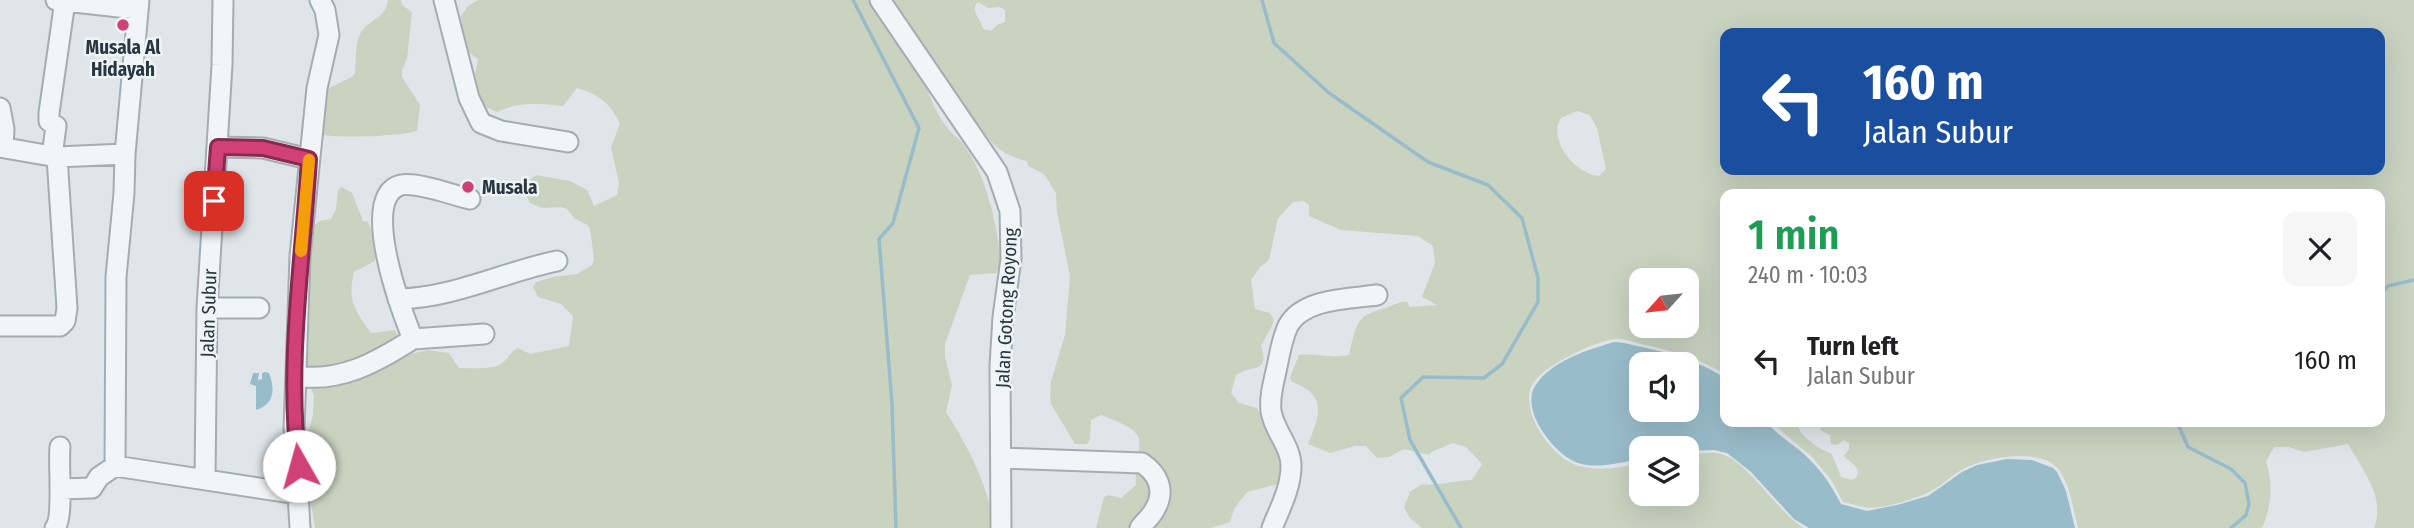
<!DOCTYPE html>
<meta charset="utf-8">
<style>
:root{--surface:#fff;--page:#f6f6f6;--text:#202124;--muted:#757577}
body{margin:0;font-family:"Fira Sans Condensed",sans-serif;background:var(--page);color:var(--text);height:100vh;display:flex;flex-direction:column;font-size:26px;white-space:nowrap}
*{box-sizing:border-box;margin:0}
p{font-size:23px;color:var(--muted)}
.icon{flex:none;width:38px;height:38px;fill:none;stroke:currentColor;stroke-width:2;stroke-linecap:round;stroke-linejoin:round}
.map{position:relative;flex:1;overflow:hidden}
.drawer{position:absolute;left:1720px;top:189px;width:665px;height:238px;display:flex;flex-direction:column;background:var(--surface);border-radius:14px;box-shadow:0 7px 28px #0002}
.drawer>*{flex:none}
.hud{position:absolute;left:1720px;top:28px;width:665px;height:147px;border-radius:14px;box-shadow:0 7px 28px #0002;background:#1a4fa0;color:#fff;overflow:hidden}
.needle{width:46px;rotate:243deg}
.tools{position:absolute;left:1629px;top:268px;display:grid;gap:14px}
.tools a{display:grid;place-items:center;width:70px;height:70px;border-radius:14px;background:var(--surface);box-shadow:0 7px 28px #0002;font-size:35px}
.pin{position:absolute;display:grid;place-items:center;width:60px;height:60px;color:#fff;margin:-30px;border-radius:14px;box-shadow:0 4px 10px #0006}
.me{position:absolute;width:77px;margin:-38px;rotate:353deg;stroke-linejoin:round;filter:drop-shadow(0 0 5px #0008)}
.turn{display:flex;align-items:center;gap:24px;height:147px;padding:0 28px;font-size:32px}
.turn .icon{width:91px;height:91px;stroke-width:2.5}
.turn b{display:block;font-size:49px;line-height:60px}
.round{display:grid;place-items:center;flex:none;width:74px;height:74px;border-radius:14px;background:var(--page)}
.head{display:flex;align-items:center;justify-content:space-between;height:119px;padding:0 28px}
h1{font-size:42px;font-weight:600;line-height:52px;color:#1e9e55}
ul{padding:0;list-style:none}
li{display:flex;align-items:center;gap:21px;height:105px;padding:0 28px}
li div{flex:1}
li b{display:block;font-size:26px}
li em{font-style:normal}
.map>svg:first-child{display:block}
.green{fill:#c9d3c0;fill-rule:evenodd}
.water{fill:#99bcca;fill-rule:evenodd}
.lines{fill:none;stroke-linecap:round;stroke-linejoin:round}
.stream{stroke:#99bcca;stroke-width:3.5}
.minor-casing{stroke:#a4adb3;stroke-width:23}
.minor{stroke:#f2f5f7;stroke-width:19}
.route-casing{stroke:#882a4e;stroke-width:18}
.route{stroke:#d14178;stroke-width:12}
.slow{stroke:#f59e0b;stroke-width:12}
.poi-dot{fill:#d14178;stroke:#eff4f6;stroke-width:2.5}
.labels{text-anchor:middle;stroke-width:5;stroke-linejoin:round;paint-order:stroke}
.poi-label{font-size:19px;font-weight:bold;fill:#283741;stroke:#eff4f6}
.street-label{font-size:19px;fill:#283741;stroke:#eff4f6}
</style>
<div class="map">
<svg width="2414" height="528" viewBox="0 0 2414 528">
<rect width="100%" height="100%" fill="#dfe5e9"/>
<path class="green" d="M388,0H401L402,5L412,12L407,59L402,70V77L420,105L417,131C400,136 337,139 319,134L327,89L352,77L355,73C356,62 355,44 360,34C368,19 386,19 388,0Z
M478,0H2414V528H2374C2386,497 2363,471 2348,444L2304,452L2289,447H2274L2266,461C2273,485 2272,505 2262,528H2078C2073,509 2071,488 2060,471C2043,446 1985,457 1963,469C1950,476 1941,487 1927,493C1911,500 1882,510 1864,507C1857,506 1850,503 1843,502L1832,481L1812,457L1771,422H1796C1800,437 1819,449 1832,454L1841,477L1852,480L1857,477C1861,465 1850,464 1844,456L1849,449V443L1844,440L1837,445L1831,444L1830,435L1820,430L1823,422H2380V194H1726L1725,374C1696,357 1674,351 1641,344C1632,342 1624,338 1614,339C1596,342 1576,352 1560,361C1548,368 1534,377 1530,390C1523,417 1553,459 1579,466C1598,471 1623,469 1641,461L1642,494H1687V454C1698,454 1710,451 1721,454C1747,460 1778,513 1804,528H1422L1410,518L1404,507L1410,492L1422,484C1432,487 1458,480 1472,480L1482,464L1466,447L1453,443L1431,452L1429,455L1404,449L1389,457L1377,458L1366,446H1355L1330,453L1308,444C1320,415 1328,395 1292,382L1290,377L1299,355C1318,353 1329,359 1349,355C1360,307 1360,319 1401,302H1407L1410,307L1437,305L1422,297L1435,263L1433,246L1418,236L1341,230L1309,216V205L1304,201L1293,202L1278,218L1269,260L1260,267L1251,280L1255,309L1270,313L1273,318V324L1261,346C1270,374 1253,364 1236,375L1231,393L1239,403L1257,408L1283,454L1282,483L1247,492L1234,509L1230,522L1211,528H1096L1104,497L1109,495L1121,498L1136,485C1132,441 1161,437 1101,415L1091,420L1090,439L1087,444H1075L1051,404L1050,398L1051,381L1065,335L1070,276L1057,212L1056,193L1044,174L1028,166L1027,161C988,153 983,125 958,102C949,93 935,88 925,81C929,97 938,117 949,130C953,135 960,139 964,145C989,181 995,221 1002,263L996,273L970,275L945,344V357L952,385L946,412C964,440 995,495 991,528H315L312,509L289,438L309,430L313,415L314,396L299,358L306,232L320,221L331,219L336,209L338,190L342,187L352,193L363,221L368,222L376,244L375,261L354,272C347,301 355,310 371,333L395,330L407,355L427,350L449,353L459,368C471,368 490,370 501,364C509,359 509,352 518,348L530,354L569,346L573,316L561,304L538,297L533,287L536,282L553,277L577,274L592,265L594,259L590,228L586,224L575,219L567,209L561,207L542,208L530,203L522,186L536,175L570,181L587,190L594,206L617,195L619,183L611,147L620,124C611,104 599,94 577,88L563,106C538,103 520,101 497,112L475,102L473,76L476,71L478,59L463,48L461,16L468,6ZM978,2L988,8L1000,7L1005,10V22L997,25L991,31L983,29C981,19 969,10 978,2ZM1726,33H2380V170H1726ZM1577,111L1590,115L1597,128L1606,169L1599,176C1576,175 1547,140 1561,118ZM1642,280H1687V326H1642Z"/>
<path class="water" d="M1614,342C1623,342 1632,345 1641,347C1674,354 1696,360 1725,378L1726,422H1767C1778,437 1796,445 1809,459C1823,472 1832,487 1841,504L1867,511L1897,505L1928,496L1962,472L1977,465L2007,459L2032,460L2053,468L2057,472L2066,491L2075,528H1809L1794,519L1751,472L1727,453L1714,450L1687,451V448H1642L1641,457L1636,460C1617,463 1597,469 1578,463C1555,455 1520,411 1535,386C1551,361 1587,350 1614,342ZM1642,364H1687V410H1642Z
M265,372L269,373C275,389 275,404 256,410V386L250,384L253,373H259L258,380L262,379V373Z"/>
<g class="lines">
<path class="stream" d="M853,0L919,128L893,223L879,239L892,404L896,528
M1262,0L1274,43L1329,93L1428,162L1488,185L1522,218L1538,278V302L1502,364L1484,378L1423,377L1401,398L1410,440L1461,528
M2380,295L2388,286L2414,280
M2177,422L2188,447L2231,469L2245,483L2249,504L2246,515L2231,528"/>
<g class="minor-casing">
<path id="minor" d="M56,0L137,9
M444,0L469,98L481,123L501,131L568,142
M880,0L997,172L1010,211L1011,259L1003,317L1000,366L1001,528
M0,108L4,129L3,147
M0,147L57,157L125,154L139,0
M217,147L263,148L309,159
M125,154L124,193L116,277L115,466L298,494L299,466L294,429L300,256L317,88L329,35L325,10L320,0
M52,156L56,126L49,121V113L65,1
M398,299C454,298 503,272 557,261
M207,308H259
M0,326H60L65,321L67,308L57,157
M413,339L484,334
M296,376C340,383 377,362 413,339C402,313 358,196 401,185C418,182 452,195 470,199
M1001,458L1142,463C1158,474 1166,490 1155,509C1152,516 1144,522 1140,528
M205,478L207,308L222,65L223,0
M60,489L92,488L99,477L115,466
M298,494L300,528
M55,528C64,517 58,465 60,447
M1272,528C1280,508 1291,488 1291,466C1291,446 1274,431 1271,411C1269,395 1275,378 1278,362C1280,351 1283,337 1288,326C1303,298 1350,299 1377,295"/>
</g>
<use href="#minor" class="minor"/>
</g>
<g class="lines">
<g class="route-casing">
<path id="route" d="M214,201L218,147L263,148L309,159C303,259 286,366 299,466"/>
</g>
<use href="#route" class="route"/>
<path class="slow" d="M301,251L309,160"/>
</g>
<g class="poi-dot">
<circle cx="123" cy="25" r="7"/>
<circle cx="468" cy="187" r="7"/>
</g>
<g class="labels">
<g class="poi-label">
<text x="123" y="54">Musala Al<tspan x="123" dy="22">Hidayah</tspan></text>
<text x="482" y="194" text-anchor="start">Musala</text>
</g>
<g class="street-label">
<text transform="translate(1006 308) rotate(-87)" y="7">Jalan Gotong Royong</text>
<text transform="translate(208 313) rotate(-88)" y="7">Jalan Subur</text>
</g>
</g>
</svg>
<div class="tools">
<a><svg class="needle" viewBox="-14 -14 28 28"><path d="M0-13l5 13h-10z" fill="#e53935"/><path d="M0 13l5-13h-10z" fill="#757577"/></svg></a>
<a><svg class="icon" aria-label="sound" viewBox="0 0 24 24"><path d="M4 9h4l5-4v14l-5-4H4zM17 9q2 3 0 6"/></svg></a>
<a><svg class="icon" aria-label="layers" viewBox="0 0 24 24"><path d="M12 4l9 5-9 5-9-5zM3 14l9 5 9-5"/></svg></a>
</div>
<div class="pin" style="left:214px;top:201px;background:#d93025"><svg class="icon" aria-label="arrive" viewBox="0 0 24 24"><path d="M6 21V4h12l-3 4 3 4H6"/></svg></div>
<svg class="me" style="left:299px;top:466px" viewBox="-20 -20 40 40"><circle r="19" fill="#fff"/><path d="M0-13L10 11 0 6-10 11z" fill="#d14178"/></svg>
<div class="hud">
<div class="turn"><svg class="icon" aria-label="left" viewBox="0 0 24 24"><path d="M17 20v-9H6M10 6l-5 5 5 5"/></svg><div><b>160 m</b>Jalan Subur</div></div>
</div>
<section class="drawer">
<div class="head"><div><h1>1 min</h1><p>240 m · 10:03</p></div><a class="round"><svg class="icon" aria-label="close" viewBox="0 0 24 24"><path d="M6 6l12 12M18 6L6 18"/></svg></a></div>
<ul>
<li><svg class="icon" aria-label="left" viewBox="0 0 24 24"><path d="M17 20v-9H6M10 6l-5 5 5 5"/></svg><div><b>Turn left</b><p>Jalan Subur</p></div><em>160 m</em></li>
</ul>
</section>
</div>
